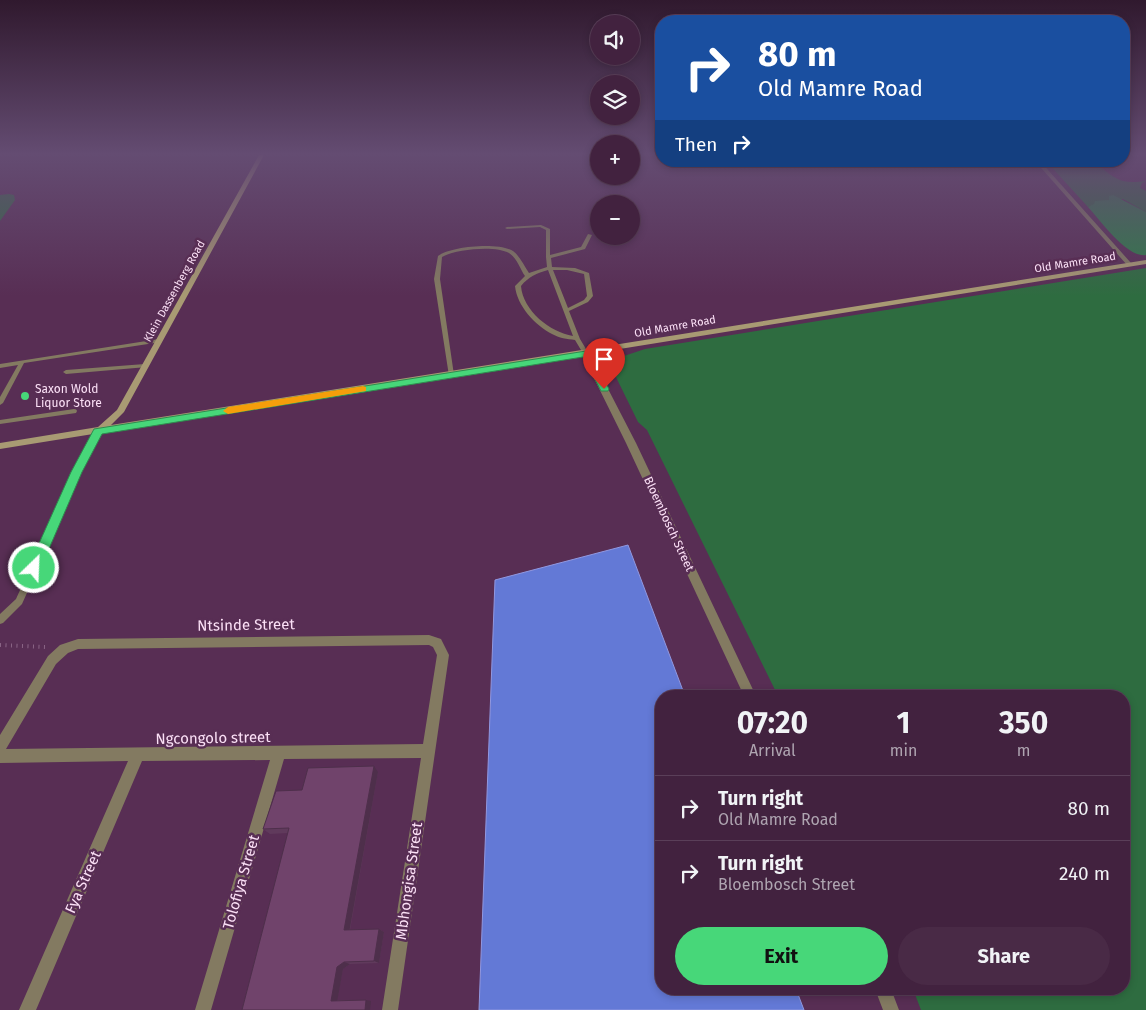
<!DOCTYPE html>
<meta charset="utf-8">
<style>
:root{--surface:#42223f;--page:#492a46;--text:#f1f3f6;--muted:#aea4b0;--line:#5a3f59;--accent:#47d779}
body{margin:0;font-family:"Fira Sans",sans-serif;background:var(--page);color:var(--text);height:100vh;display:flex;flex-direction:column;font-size:19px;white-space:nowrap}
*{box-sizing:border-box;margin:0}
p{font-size:16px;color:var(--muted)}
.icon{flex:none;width:28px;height:28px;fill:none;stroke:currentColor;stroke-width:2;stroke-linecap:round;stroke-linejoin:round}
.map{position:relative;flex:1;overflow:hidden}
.panel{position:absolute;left:655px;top:690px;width:475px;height:305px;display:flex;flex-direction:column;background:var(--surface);border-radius:20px;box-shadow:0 2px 8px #0003,0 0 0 1px var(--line)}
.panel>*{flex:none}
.banner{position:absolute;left:655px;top:15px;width:475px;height:152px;border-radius:20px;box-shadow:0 2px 8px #0003,0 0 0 1px var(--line);background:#1a4fa0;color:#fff;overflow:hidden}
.buttons{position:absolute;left:590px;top:15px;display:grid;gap:10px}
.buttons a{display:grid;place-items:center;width:50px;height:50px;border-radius:50%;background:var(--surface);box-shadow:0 2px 8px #0003,0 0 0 1px var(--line);font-size:25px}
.pin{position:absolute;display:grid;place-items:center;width:42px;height:42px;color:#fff;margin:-51px -21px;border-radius:50% 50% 50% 0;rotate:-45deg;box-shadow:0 0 5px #0007}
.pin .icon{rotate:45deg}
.me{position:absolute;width:55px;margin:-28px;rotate:24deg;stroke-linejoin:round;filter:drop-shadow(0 0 4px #0008)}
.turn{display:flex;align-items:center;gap:18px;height:105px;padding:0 20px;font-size:22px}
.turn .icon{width:65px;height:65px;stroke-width:2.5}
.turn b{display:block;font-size:35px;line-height:42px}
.then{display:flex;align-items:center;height:48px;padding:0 20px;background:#0003;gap:10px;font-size:19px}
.eta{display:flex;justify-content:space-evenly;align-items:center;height:85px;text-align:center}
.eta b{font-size:30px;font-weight:700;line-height:35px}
.button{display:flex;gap:10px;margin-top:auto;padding:10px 20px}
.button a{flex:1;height:58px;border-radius:30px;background:var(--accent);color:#111;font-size:20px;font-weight:700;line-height:58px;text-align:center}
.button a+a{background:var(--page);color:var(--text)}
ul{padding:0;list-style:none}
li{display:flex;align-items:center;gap:15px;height:65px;padding:0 20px;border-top:1px solid var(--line)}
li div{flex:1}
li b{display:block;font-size:19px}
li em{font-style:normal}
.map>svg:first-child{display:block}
.green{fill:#2e6c40}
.forest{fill:#2d7c47}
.water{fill:#6379d6;stroke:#9198e0}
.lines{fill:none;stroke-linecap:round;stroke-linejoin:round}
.path{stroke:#8a6586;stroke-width:4;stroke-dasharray:1 4.5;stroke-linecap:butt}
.service{fill:#837a61;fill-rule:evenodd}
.minor{fill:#837a61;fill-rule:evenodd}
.secondary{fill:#a89a73;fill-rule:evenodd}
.wall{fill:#603a5c}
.shaded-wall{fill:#4e2f4b}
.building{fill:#70436b;stroke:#4e2f4b}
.route{fill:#47d779;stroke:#2e8c4f}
.slow{fill:#f59e0b}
.poi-dot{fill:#47d779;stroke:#582e54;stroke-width:2}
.labels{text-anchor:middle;stroke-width:5;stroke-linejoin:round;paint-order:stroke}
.far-street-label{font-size:11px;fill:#fbe0f6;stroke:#582e54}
.poi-label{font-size:12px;fill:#fbe0f6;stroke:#582e54;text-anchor:start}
.street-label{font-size:12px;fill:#fbe0f6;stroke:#582e54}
.near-street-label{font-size:15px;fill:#fbe0f6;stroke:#582e54}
</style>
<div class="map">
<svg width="1146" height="1010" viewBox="0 0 1146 1010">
<rect width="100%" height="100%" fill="#582e54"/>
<path class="green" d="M1046,161H1103L1100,167C1119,181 1122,184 1146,181L1142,183L1140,188L1146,191V212L1123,199L1088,207Z
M9,194L14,195L15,200L0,221V195Z
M1146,268V1010H921L913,989H1124V696H778L647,430L638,422L613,371L618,358L645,349Z"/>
<path class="forest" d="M1113,195L1146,212V255C1127,258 1101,221 1088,207L1094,204L1095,201L1109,200V196Z"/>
<path class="water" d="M628,545L685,696H661V989H796L804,1010H479L495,580Z"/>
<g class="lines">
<path class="path" d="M0,645L46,647"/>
<path class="service" d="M541,225L550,229V255L581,247L588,234L592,235L585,249L551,258L552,267L575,268L589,273L593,296L588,302L569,311L580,339L589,354L586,356L584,355L575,340C567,339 559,338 552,334C535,325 517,306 515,286L525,276C520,269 517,258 509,253C496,245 455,249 442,257L440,279L454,375L451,377L449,376L434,279L438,256C451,246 499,242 513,251C520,256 524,266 529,273L547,267L546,257V230L540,227L507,229L505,228L507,227ZM548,270L573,336C550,332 523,311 521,286C528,277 537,273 548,270ZM553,270H567L584,274L587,296L584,300L568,308Z
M159,339L162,341L161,342L24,363L3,403L0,405V397L18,365L0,368V364Z
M145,364L147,365V367L66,374L63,372L66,370Z
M74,409H76L77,411L76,413L0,424V420Z
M96,429H98L101,431L81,472L22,604L3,623L0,624V614L16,599L73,472Z"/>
<path class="minor" d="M1035,161H1040L1131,263V265H1127Z
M583,352H589L590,354L636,443L756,696H744L626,443L582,354Z
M429,635L441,639L449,655L398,1010H382L421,758L284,759L211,1010H195L270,760L142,761L36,1010H19L128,761L0,763V735L48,656L60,645L78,639ZM429,645L433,647L437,655L423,744L6,749L56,664L68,653L78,649Z
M875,989H891L899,1010H883Z"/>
<path class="secondary" d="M259,155H264L124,412L111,425L1146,260V264L0,449V443L98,427L117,410Z"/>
</g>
<path class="wall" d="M378,772L350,930L379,929L384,932L379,963L350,964L343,969L337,1000L371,1001L242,1010L288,833L270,834L263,829L302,790Z"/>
<path class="shaded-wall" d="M374,766L378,772L349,933L344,930Z
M379,929L384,932L379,963L374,961Z
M344,962L350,964L343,969L337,1002L331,1001L337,967Z
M366,1000L371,1001L370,1010H365Z"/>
<path class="building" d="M374,766L344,930L379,929L374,961L344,962L337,967L331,1001L366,1000L365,1010H242L289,828L263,829L276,791L302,790L308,768Z"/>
<linearGradient id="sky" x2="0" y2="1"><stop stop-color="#30192e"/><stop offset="0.52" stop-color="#644c72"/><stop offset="1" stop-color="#644c72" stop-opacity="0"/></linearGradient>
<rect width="1146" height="296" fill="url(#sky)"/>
<path class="route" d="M586,351L591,354L609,389L608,391H601L583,357L102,434L82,472L39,572L34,573L28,568L71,472L94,429Z"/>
<path class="slow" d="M363,386L366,387V391L228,414L223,411L228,407Z"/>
<circle class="poi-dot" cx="25" cy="396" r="5"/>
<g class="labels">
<g class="far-street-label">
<text transform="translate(1075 262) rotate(-9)" y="4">Old Mamre Road</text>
<text transform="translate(174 291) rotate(-61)" y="4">Klein Dassenberg Road</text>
<text transform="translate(675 326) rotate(-10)" y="4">Old Mamre Road</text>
</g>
<g class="poi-label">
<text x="35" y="393">Saxon Wold<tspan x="35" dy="14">Liquor Store</tspan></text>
</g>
<g class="street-label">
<text transform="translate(669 524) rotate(65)" y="4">Bloembosch Street</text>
</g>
<g class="near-street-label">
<text transform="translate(246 625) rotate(-1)" y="5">Ntsinde Street</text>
<text transform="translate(213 738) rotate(-1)" y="5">Ngcongolo street</text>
<text transform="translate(409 881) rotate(-82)" y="5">Mbhongisa Street</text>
<text transform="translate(83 882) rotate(-66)" y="5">Fya Street</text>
<text transform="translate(241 882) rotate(-74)" y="5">Tolofiya Street</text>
</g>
</g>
</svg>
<div class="buttons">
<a><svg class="icon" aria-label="sound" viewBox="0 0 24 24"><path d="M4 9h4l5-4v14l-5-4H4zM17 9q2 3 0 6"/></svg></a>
<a><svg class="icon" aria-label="layers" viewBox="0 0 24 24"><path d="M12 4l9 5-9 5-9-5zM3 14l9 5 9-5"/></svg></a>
<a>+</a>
<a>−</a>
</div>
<div class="pin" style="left:604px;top:389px;background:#d93025"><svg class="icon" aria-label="arrive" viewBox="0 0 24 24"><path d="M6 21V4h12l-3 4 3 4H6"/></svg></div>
<svg class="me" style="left:34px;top:568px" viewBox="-20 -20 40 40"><circle r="17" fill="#47d779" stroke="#fff" stroke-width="3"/><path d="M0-11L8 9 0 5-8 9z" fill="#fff"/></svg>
<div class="banner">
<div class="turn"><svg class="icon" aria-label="right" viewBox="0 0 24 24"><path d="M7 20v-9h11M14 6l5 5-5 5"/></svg><div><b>80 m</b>Old Mamre Road</div></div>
<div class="then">Then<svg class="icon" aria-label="right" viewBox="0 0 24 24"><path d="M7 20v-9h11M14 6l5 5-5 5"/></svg></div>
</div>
<section class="panel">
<div class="eta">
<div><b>07:20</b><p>Arrival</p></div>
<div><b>1</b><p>min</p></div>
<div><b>350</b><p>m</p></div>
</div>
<ul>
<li><svg class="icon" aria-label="right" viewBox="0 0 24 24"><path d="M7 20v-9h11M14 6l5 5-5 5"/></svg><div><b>Turn right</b><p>Old Mamre Road</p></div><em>80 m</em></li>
<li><svg class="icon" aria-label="right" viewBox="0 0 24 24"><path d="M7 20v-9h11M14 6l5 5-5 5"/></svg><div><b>Turn right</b><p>Bloembosch Street</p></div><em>240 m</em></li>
</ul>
<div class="button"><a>Exit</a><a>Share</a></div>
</section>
</div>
